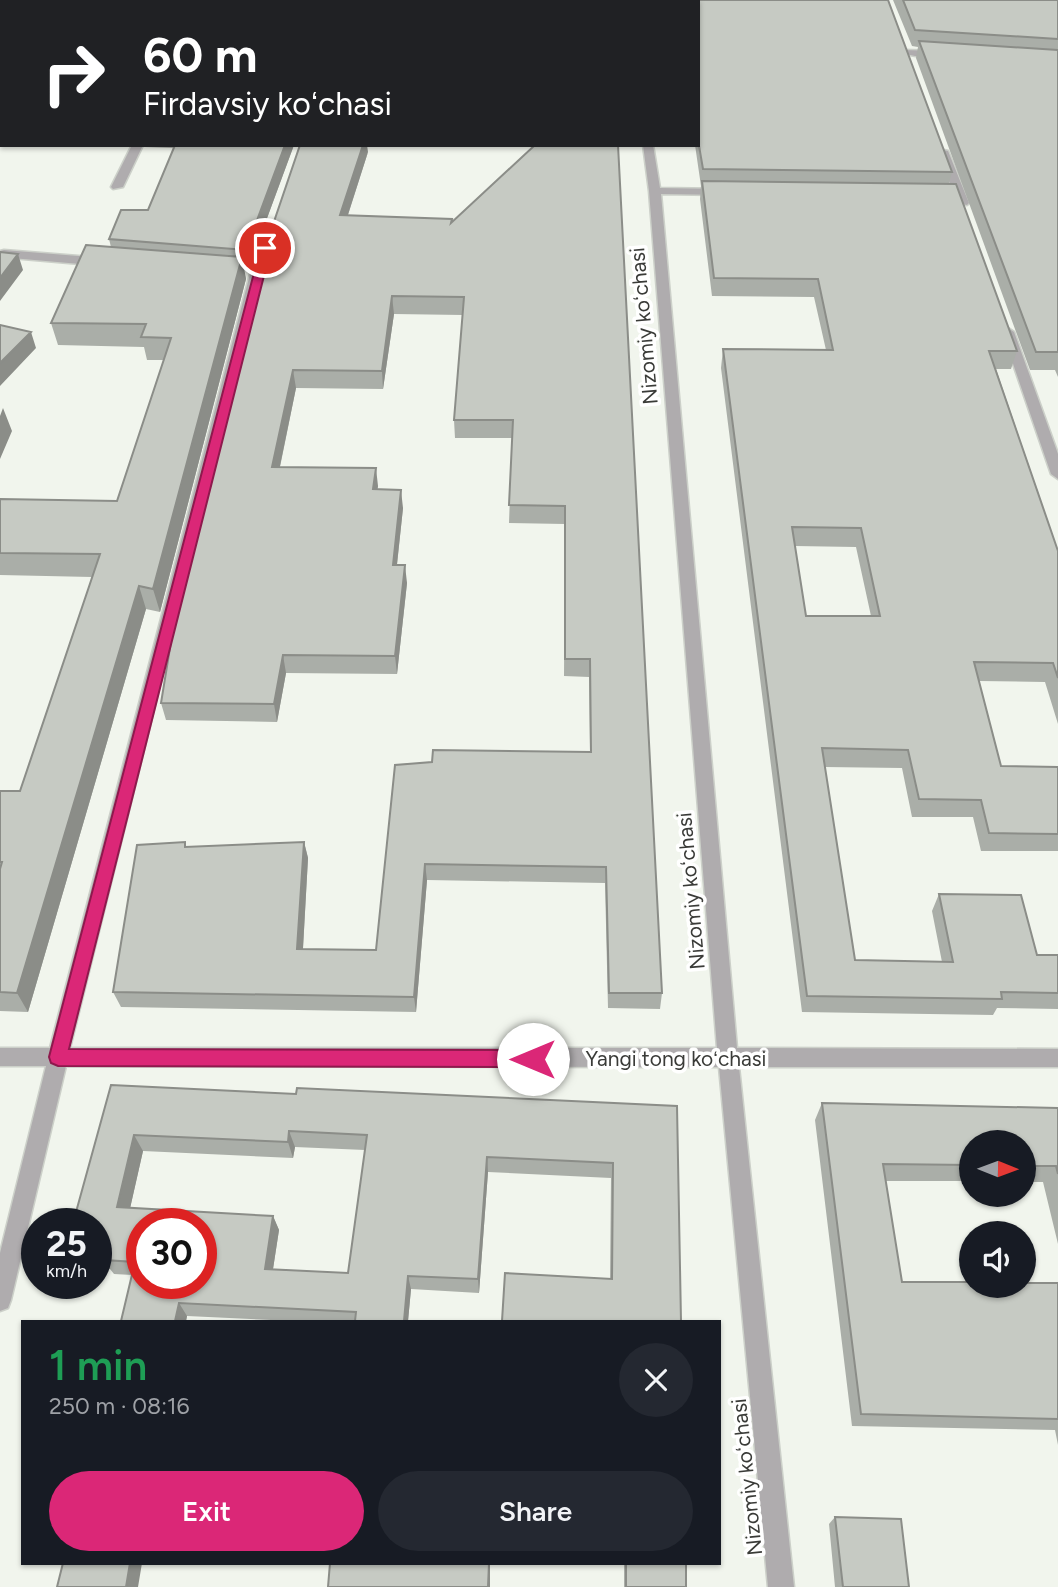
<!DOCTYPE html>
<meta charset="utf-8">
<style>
:root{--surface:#171b24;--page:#242831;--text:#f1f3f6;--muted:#9ea1a6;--accent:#db2777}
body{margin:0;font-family:Figtree,sans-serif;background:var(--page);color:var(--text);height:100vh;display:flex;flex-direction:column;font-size:26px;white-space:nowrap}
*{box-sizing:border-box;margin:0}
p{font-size:23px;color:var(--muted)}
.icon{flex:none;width:38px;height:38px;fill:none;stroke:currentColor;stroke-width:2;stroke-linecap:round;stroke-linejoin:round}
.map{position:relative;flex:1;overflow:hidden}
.sheet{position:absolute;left:21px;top:1320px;width:700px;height:245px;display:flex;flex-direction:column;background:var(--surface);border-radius:0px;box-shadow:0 2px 5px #0004}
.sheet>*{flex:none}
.guide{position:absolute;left:0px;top:0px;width:700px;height:147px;box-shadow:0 2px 5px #0004;background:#202124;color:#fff;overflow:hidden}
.needle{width:46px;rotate:91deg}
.controls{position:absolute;left:959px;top:1130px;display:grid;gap:14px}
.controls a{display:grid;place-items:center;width:77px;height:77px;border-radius:50%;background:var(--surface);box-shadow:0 2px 5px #0004;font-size:35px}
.speed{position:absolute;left:21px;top:1208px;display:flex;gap:14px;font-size:35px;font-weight:700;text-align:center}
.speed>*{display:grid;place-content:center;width:91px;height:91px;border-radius:50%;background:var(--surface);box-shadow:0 2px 5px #0004;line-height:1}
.speed small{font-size:18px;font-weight:400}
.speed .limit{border:10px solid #d22;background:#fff;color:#111}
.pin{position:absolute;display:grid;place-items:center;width:60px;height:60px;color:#fff;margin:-30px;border:4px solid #fff;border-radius:50%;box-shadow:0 2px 7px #0007}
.me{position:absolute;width:77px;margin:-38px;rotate:270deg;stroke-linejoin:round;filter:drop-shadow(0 0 5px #0008)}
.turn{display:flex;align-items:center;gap:24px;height:147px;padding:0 28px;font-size:32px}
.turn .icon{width:91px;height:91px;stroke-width:2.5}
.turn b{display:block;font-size:49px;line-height:60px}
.round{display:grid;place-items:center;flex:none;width:74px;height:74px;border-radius:37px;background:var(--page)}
.overview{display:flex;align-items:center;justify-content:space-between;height:119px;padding:0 28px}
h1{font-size:42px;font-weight:600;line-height:52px;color:#1e9e55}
.button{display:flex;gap:14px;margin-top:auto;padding:14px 28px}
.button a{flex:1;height:80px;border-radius:42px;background:var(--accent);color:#fff;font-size:28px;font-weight:600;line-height:80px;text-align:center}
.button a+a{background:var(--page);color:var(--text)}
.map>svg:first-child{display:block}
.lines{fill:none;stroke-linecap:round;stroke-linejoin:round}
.minor-casing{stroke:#ccd0c9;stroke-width:3}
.minor{fill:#afacae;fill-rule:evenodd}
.wall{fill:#aaaea8;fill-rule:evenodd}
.shaded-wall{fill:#8b8d88}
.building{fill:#c6cac3;stroke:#8b8d88;stroke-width:2;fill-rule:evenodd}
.route{fill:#db2777;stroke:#8e194d;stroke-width:2}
.labels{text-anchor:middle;stroke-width:7;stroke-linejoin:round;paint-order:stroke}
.street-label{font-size:21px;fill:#3a3b38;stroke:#fff}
</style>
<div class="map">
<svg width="1058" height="1587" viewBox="0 0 1058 1587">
<rect width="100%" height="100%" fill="#f1f5ed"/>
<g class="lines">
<g class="minor-casing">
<path id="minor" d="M903,50L939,51L944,54C934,59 911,57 901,52Z
M132,145H143L123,187L113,189L111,187Z
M643,145H653L660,188L725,189L731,192L725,195L661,194L737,1048L1058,1049V1067H739L794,1587H768L719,1067L66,1066L11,1300L8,1308L0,1311V1253L46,1066H0V1048H50L250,274L263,242L273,245L262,274L70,1048H717L649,191Z
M939,149L948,151L969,203L967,205L957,203L938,151Z
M4,250L103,258L109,262L103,266L0,257V251Z
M1008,328L1014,332L1058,454V479L1051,474L1002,332Z"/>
</g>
<use href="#minor" class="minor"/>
</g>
<path class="wall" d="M0,0L2,2V145H0Z
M888,0L952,172L949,183L1017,351L1011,369H996L1058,551V724L1045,682L979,681L1001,766L1058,767V851H981L973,817H912L902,768L825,767L855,960L942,962L932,911L939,894L1037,955H1058V1009L997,1008L993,1015L802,1012L721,368L723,349L826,350L814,297L712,296L700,199L701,186L695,145H698V2ZM795,546L856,547L871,616H806Z
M893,0H1058V377L1055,370H1030L916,58L918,47L912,46Z
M52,145H129L128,146Z
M144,145H294L249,267H243L246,279L160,612L146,609L28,1012L0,1011V791H20L92,577L0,575V499L117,501L164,360H147L144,347L58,345L51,323L111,247L109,239L148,210L174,148L145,147Z
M535,145L662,993L660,1009L608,1008L605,883L427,880L416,1012L121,1007L113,992L187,847L304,842L308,858L303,949L376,950L395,765L590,752L589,677L564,676L565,524L509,523L512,438H455L454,420L463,315L394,314L383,389L296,388L280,467L378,486L377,489L403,508L397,565L407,583L397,674L286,673L277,722L166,720L161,703L177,605L175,598L368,152L348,215L452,219V222Z
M111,1085L296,1094L677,1106L681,1321L610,1279L611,1178L488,1172L479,1293L411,1289L408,1321H294L187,1316L186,1321H121L132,1275L114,1274L110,1269H96V1223ZM295,1147L365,1150L348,1273L273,1269L279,1230L273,1216L130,1208L143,1151L293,1158Z
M822,1103L1058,1108V1244L1043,1182H1024V1143H971V1181H885L902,1282L1058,1283V1445L1055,1430L852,1426L815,1120Z
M835,1517L909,1587H835L829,1524Z
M624,1563H686V1587H624Z"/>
<path class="shaded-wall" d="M64,0H92L89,2H62Z
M285,145H294L249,267L246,250Z
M361,145H367L368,152L342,233L340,215Z
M18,254L23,270L0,301V278Z
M242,257L246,279L160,612L153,589Z
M392,296L394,314L383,389L382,371Z
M31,332L36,348L0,386V363Z
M293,370L296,388L276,485L272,467Z
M3,408L12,431L0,459V416Z
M376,468L378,486L375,507L373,489Z
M401,490L403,508L395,582L393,565Z
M405,565L407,583L397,674L395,656Z
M139,586L146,609L28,1012L17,993Z
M283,655L286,673L277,722L274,704Z
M304,842L308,858L302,965L297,949Z
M425,864L427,880L416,1012L414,997Z
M289,1131L295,1147L293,1158L288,1142Z
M134,1135L143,1151L127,1222L117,1207Z
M487,1157L488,1172L479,1293L478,1279Z
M273,1216L279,1230L271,1282L265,1269Z
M408,1276L411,1289L408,1321H404Z
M179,1303L187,1316L186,1321H175Z
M130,1563H142L138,1587H126Z
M489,1563H490V1587H488Z"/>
<path class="building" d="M0,0H64L62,2H2V128H0Z
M184,0H888L952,172L703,169L698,140V2H183Z
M903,0H1058V39L915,30Z
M919,41L1058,50V352H1036Z
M175,145H285L246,250L109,239L121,210H148Z
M300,145H363L340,215L452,219L451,223L535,145H618L662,993H609L606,867L425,864L414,997L113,992L137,845L185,842V847L304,842L297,949L376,950L395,765L432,762L433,750L591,752L590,659H565V506L509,505L513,420H454L464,297L392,296L382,371L293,370L272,467L376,468L373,489L401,490L393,565H405L395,656L283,655L274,704L161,703L178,599L175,598L262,257Z
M702,181L956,184L1017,351H989L1058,551V678L1053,663L974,662L1001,766L1058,767V834L989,833L981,800L919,799L908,750L822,748L855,960L953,962L939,894L1021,895L1037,955H1058V993L1001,992L1002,999L807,996L723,349L833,350L818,279L714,278ZM792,527L861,528L880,616H806Z
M86,245L242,257L153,589L139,586L17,993L0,992V869L2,862H0V791H20L100,554L0,553V499L117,501L171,338L141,337L146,324L51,323Z
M0,252L18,254L0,278Z
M0,325L31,332L0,363Z
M111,1085L296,1094L297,1088L677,1106L681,1321H502L505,1273L612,1279L613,1163L487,1157L478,1279L408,1276L404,1321H355L356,1312L179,1303L175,1321H121L135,1262L104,1260L105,1255H96V1223H73ZM289,1131L367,1135L348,1273L265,1269L273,1216L117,1207L134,1135L288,1142ZM142,1223H201V1283H142Z
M822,1103L1058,1108V1174L1056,1166H1024V1143H971V1165L883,1164L902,1282H971V1286H1024V1283H1058V1419L861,1414Z
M835,1517L901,1519L909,1587H843Z
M63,1563H130L126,1587H57Z
M330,1563H489L488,1587H328Z
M626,1563H686V1587H626Z"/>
<path class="route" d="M261,246L271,248L69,1049L533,1050L539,1053L542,1059L539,1065L533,1067L58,1066L51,1063L49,1057Z"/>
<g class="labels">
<g class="street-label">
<text transform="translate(644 326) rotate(-95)" y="7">Nizomiy koʻchasi</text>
<text transform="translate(691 891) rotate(-95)" y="7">Nizomiy koʻchasi</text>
<text x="676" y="1066">Yangi tong koʻchasi</text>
<text transform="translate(747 1477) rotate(-96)" y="7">Nizomiy koʻchasi</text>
</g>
</g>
</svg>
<div class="controls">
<a><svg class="needle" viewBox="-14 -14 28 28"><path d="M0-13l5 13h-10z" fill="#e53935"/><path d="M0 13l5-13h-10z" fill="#9ea1a6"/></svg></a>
<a><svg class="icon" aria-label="sound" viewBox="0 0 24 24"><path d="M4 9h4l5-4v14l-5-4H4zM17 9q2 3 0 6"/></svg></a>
</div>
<div class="speed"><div>25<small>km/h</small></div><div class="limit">30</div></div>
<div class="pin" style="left:265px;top:248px;background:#d93025"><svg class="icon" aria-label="arrive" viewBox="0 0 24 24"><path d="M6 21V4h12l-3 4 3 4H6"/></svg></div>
<svg class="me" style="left:533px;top:1059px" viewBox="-20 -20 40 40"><circle r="19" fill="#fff"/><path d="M0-13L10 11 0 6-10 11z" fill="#db2777"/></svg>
<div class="guide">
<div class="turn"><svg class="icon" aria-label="right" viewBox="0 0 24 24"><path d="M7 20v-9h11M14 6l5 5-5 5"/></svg><div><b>60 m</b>Firdavsiy koʻchasi</div></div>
</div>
<section class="sheet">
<div class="overview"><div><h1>1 min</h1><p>250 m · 08:16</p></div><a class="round"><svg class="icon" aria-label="close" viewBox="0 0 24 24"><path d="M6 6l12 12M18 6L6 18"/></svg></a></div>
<div class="button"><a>Exit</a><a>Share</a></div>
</section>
</div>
